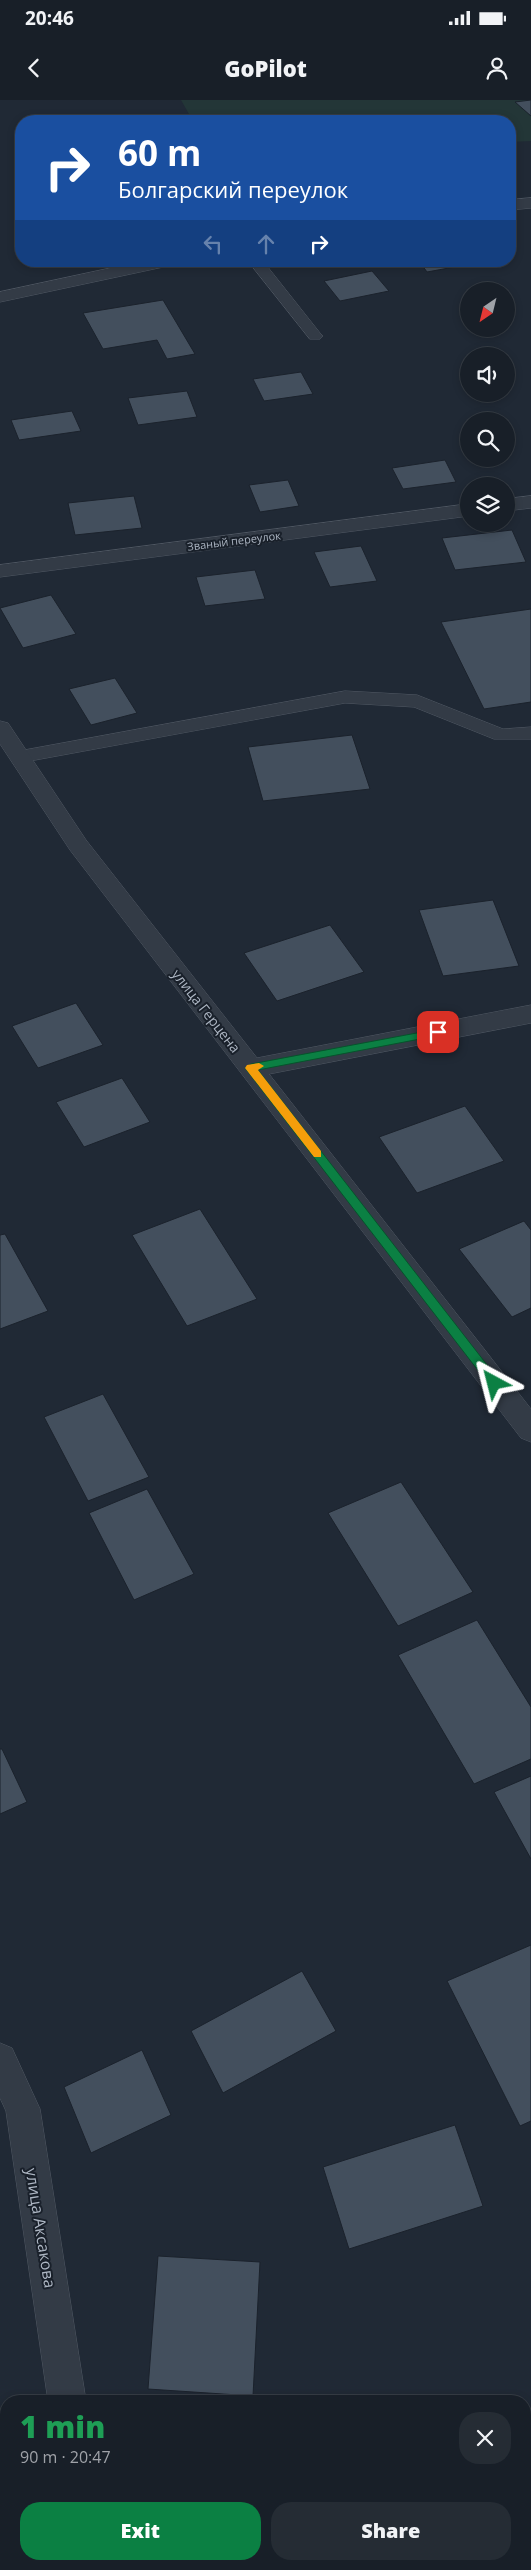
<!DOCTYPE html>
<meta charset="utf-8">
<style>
:root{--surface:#181f28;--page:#252c34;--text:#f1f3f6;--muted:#9fa2a8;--line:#363d45;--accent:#0b8043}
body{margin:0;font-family:"Open Sans",sans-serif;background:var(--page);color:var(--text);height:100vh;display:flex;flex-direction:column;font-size:19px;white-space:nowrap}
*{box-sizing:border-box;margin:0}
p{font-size:16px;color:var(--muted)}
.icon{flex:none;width:28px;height:28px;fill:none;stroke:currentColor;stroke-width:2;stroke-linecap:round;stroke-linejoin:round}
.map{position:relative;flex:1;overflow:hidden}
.panel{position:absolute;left:0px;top:2295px;width:531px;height:175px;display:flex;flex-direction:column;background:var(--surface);border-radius:20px 20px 0 0;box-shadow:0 2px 8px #0003,0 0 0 1px var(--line)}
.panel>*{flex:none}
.top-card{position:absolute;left:15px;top:15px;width:501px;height:152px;border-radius:20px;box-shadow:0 2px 8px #0003,0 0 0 1px var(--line);background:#1a4fa0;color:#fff;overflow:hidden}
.needle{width:32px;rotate:215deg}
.fabs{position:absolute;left:460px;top:182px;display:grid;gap:10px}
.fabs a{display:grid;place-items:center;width:55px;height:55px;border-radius:50%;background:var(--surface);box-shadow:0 2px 8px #0003,0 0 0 1px var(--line);font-size:25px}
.pin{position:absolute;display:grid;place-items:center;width:42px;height:42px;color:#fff;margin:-21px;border-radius:10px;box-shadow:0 2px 8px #0006}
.me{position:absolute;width:55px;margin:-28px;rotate:322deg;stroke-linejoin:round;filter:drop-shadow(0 0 4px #0008)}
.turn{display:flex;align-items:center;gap:18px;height:105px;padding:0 20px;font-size:22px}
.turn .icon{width:65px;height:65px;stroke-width:2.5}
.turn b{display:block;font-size:35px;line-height:42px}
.lanes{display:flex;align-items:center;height:48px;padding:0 20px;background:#0003;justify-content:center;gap:25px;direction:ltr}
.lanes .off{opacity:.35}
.round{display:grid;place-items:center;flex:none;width:52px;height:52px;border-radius:20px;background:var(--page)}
.summary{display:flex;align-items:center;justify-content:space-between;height:85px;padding:0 20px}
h1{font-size:30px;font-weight:800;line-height:38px;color:#1e9e55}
.button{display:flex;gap:10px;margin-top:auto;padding:10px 20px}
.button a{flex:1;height:58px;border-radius:20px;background:var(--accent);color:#fff;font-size:20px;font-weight:800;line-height:58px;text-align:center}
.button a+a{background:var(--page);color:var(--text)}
.status{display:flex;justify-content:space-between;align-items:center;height:35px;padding:0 25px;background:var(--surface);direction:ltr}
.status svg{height:14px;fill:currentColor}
header{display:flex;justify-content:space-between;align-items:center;height:65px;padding:0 20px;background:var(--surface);font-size:22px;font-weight:800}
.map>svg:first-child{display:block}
.green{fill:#233637}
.building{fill:#434f5d;stroke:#1b222c}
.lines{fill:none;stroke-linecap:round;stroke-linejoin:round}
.lane-casing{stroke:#515964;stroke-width:1}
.street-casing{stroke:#515964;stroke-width:1}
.lane{fill:#333b46;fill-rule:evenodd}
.street{fill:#333b46;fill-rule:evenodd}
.route{fill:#0b8043;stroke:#07532c}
.slow{fill:#f59e0b}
.labels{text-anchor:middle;stroke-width:4;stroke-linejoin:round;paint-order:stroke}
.far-street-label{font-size:11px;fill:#adb6c3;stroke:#19202a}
.street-label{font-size:14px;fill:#adb6c3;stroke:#19202a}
.near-street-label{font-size:16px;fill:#adb6c3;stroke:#19202a}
</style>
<div class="status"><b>20:46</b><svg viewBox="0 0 49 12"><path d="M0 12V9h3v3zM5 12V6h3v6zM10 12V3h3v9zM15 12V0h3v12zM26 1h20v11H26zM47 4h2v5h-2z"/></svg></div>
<header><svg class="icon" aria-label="back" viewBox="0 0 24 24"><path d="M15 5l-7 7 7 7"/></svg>GoPilot<svg class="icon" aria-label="person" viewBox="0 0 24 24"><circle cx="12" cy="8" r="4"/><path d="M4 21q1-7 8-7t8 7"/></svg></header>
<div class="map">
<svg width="531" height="2470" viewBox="0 0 531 2470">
<rect width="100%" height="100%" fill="#202935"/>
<path class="green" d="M181,0H531V41L510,42V21H193Z"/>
<path class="building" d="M531,0V16L515,2Z
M419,161H487L427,172Z
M372,171L389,191L340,201L324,181Z
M163,200L195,254L167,259L157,240L103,249L83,213Z
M301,272L313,294L264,301L253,279Z
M187,291L197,317L138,325L128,298Z
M72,311L81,331L19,340L11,320Z
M445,360L456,382L403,389L392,368Z
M288,380L299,406L260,412L249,385Z
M134,396L142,428L75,435L68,403Z
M512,430L526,462L455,470L442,438Z
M361,446L377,481L330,487L314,452Z
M255,470L265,499L205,506L196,477Z
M51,495L76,534L23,548L0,508Z
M531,509V602L484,609L441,522Z
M115,578L137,613L91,625L69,589Z
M352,635L370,689L263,701L248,647Z
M493,800L519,866L443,876L419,810Z
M330,825L364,872L277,901L244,853Z
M76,903L103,945L38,968L12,926Z
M122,978L150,1022L84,1047L56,1002Z
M465,1006L504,1061L417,1093L379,1037Z
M200,1109L257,1199L187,1226L132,1135Z
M524,1121L531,1130V1208L512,1217L459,1149Z
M5,1134L48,1211L0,1229V1135Z
M103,1294L149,1377L88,1401L44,1317Z
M401,1382L473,1492L398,1526L328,1413Z
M147,1389L194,1474L134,1500L89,1413Z
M477,1520L531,1607V1659L474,1684L398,1555Z
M0,1649H2L27,1702L0,1714Z
M531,1676V1759L494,1692Z
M531,1845V2021L520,2026L447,1881Z
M302,1871L336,1931L223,1993L191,1931Z
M142,1950L171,2015L91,2053L64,1987Z
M455,2025L483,2106L349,2149L323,2067Z
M158,2156L260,2162L253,2296L148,2289Z
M114,2464H246V2470H114Z"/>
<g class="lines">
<g class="lane-casing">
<path id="lane" d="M248,161H263L320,233L323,236L320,239H310Z
M345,591L417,595L503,629L531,627V639H494L414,607L345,603L19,663L12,661L10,657L12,653L19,651Z"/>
</g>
<g class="street-casing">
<path id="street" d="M531,98V108L510,110V100Z
M143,161H176L168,166L0,202V192Z
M531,396V408L506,411V399Z
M469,404V416L0,477V465Z
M0,621L8,623L86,740L257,958L531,905V923L269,974L531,1309V1342L521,1338L70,750L0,644Z
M0,1943L12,1948L40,2009L86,2301H48L6,2011L0,1998Z
M49,2464H89L87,2470H47Z"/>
</g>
<use href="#lane" class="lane"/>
<use href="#street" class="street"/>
</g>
<path class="route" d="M438,929L441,930V935L258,970L498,1279L500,1283L494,1287L490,1286L245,968L251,964Z"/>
<path class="slow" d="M259,963L264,966L258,970L321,1051V1057H314L245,968L247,965Z"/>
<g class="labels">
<g class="far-street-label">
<text transform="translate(234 441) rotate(-7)" y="4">Званый переулок</text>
</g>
<g class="street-label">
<text transform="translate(206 911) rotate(52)" y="5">улица Герцена</text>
</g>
<g class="near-street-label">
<text transform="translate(41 2128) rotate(81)" y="6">улица Аксакова</text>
</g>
</g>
</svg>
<div class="fabs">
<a><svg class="needle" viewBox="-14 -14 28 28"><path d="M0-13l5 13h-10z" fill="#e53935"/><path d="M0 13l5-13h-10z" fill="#9fa2a8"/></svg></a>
<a><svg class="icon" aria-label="sound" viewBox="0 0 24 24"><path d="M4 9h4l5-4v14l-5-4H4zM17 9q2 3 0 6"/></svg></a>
<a><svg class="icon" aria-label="search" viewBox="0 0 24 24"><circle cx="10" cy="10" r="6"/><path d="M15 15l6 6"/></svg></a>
<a><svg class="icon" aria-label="layers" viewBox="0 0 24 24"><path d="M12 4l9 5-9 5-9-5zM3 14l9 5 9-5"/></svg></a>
</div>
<div class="pin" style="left:438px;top:932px;background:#d93025"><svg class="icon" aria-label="arrive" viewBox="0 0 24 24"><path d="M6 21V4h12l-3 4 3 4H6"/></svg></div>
<svg class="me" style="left:494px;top:1283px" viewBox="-20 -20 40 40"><path d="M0-17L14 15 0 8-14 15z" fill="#0b8043" stroke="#fff" stroke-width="4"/></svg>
<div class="top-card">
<div class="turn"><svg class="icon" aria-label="right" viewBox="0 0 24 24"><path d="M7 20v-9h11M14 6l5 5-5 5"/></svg><div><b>60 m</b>Болгарский переулок</div></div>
<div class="lanes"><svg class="icon off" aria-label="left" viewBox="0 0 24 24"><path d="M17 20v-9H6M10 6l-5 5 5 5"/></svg><svg class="icon off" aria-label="ahead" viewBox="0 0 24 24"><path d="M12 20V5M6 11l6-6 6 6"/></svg><svg class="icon" aria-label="right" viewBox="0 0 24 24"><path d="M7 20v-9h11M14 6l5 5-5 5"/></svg></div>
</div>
<section class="panel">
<div class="summary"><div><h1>1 min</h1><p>90 m · 20:47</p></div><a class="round"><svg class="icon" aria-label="close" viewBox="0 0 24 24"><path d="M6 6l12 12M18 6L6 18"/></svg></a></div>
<div class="button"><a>Exit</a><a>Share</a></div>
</section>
</div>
